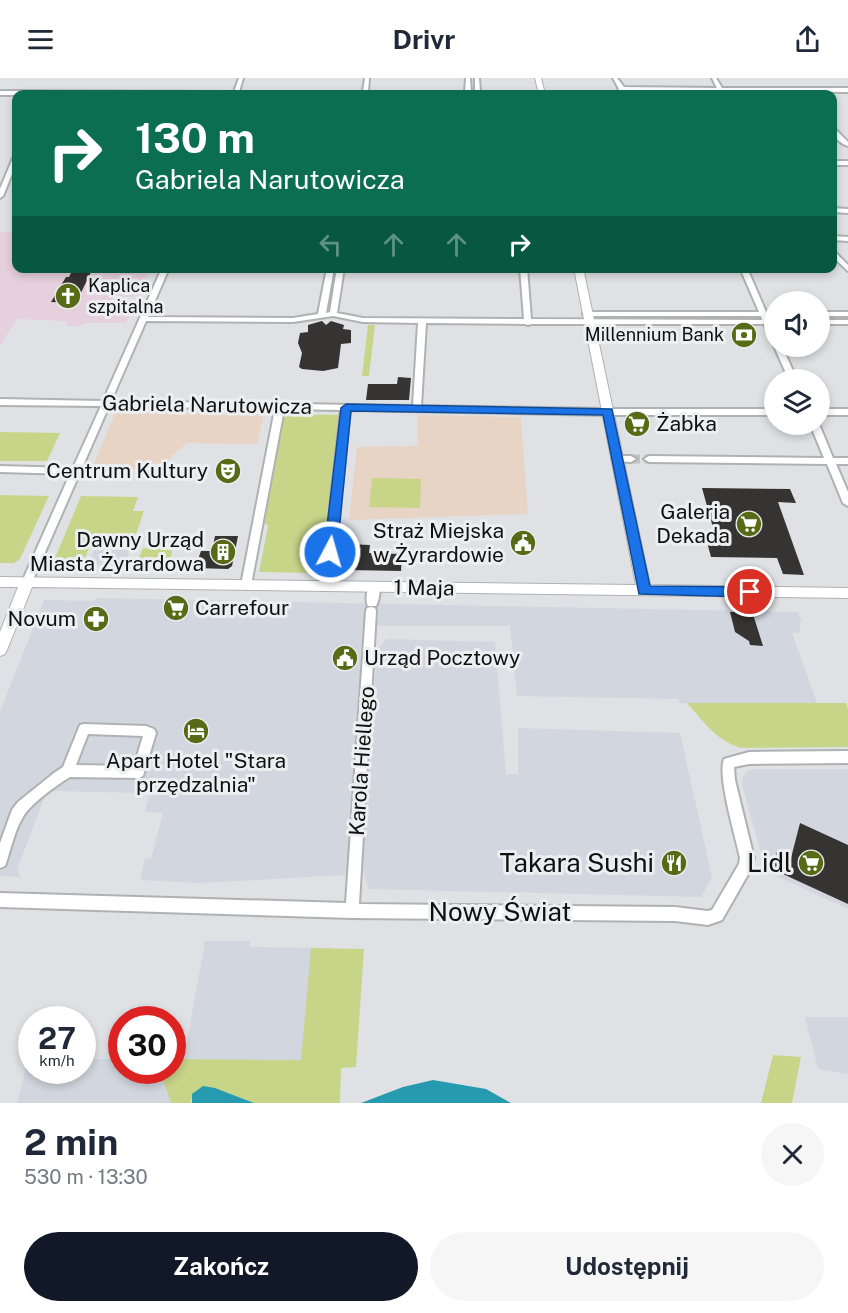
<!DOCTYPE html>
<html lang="pl">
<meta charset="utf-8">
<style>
:root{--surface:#fff;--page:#f6f6f7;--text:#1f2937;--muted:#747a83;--accent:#111827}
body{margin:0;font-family:"Public Sans",sans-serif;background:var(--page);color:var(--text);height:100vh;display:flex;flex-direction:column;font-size:22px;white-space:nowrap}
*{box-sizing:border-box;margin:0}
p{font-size:20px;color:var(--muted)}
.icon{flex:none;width:33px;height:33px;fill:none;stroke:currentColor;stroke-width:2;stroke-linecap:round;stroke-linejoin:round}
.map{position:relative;height:1025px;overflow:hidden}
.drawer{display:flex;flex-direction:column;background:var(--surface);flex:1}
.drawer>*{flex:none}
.banner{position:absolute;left:12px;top:12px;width:825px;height:183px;border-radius:12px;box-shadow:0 3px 9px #0003;background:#0b6e4f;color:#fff;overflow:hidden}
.fabs{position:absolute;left:764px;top:213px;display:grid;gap:12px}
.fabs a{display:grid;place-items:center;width:66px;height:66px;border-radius:50%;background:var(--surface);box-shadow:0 3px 9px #0003;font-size:30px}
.speed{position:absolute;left:18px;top:928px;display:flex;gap:12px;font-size:30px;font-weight:700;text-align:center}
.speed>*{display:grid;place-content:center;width:78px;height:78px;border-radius:50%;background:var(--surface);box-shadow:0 3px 9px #0003;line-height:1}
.speed small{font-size:15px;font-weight:400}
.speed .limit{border:9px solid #d22;background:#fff;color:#111}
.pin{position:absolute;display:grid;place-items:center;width:51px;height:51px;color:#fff;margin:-26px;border:3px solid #fff;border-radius:50%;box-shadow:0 2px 6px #0007}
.me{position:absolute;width:66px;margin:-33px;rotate:6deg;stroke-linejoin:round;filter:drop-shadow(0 0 4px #0008)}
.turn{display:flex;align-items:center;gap:21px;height:126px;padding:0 24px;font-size:27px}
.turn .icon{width:78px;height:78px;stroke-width:2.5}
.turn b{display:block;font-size:42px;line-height:51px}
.lanes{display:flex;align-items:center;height:57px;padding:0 24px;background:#0003;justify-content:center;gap:30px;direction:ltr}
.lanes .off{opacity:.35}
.round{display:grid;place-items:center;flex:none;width:63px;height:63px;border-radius:32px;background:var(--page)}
.headline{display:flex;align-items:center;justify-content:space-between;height:102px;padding:0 24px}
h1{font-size:36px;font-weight:700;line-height:45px}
.button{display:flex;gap:12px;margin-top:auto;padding:12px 24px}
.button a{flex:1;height:69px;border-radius:36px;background:var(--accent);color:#fff;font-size:24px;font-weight:700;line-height:69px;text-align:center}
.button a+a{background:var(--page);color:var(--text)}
header{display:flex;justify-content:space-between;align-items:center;height:78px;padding:0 24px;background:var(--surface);font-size:27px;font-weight:700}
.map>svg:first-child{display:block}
.built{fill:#d2d6df}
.education{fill:#e7d4c4}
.medical{fill:#e7d0dd}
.green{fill:#c8d589}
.water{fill:#269aaf}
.building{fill:#363333}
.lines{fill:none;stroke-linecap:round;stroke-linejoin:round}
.minor-tunnel{stroke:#c1c2c4;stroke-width:9;stroke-dasharray:9 4.5;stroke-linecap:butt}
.minor-casing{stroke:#b0b1b3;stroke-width:4}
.tertiary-casing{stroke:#b0b1b3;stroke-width:2}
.minor{fill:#fff;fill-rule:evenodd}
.tertiary{fill:#fff;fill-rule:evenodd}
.route{fill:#1a73e8;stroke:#114b97;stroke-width:1.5}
.labels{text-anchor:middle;stroke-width:6;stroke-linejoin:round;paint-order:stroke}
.far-poi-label{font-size:18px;fill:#101011;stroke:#edeef1;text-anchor:start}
.street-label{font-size:21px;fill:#101011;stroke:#edeef1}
.poi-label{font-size:21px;fill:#101011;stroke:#edeef1;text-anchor:end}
.near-poi-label{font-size:26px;fill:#101011;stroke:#edeef1;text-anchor:end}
.near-street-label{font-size:26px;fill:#101011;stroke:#edeef1}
</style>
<header><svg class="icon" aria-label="menu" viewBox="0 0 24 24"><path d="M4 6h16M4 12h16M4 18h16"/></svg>Drivr<svg class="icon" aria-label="share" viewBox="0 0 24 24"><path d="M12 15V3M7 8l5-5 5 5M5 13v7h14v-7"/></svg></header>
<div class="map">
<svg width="848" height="1025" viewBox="0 0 848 1025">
<rect width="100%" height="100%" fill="#e0e1e4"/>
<path class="built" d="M97,462L132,463L125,487H89Z
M96,520L798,534L802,544H800V554L792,555L817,625H679L678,621L517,618L510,548H363L347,797L199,805L140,802L145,781H151L163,735L145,734L150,715L50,713L45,718L17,792L21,799L0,798V634L44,522L94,523Z
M386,561L495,564L506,696H518V650L680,655L712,799L701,819L369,811L362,790L377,572Z
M755,691H848V831L766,793L742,707L743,699L747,693Z
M205,863H251L250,869L331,870L301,983L184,981Z
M848,939V996L818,991L805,939Z
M28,981H31L32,993H82L83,981H121L122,993H160L171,1025H17Z"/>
<path class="education" d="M116,333L190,335L264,336L257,366L187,365L171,378L168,386L140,385L137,391L92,390Z
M417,337L521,339L528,436L349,442L357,369L418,368Z"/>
<path class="medical" d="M16,153V190L151,191L138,219H113L105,236L130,237L126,245H87L78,248H65L67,243L17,241L0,267V154Z"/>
<path class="green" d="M368,247H375L369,298H362Z
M281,336L342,337L328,453L321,447L315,495L259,494L268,448L262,443Z
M0,354L60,355L47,383H0Z
M372,400L421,401L420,430L369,429Z
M0,417L49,418L20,481L14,485H0Z
M81,418L138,419L133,433H144L134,462H92L82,487H66L56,483L55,480Z
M143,470L172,472L170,488L136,487Z
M687,625H846L848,631V669L742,670C717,664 703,643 687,625Z
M311,870L364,871L356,989L341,990L340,1025H254L215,1010L190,1022L192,1025H171L160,993H172L173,981L301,982Z
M773,977L801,979L792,1025H761Z"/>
<path class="water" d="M433,1002L486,1011L511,1025H361L403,1009Z
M203,1008L215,1010L254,1025H192V1016Z"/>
<path class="building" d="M93,190L76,225L51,224L66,199H69L73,191Z
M322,243L326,247L331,243L344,247L343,251L351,252V265L341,266L338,290L323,293L302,291L299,289L302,275L298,265L300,255L308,254V247Z
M398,299L411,300L409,322H366L368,306H397Z
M702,410L790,411L796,425L778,424L804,497L783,496L777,480L711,479L707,464H717Z
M215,458H238L232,488L228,491L195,490L201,473H212Z
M347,466L370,467L369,475L402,476L401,493L348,492L344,489Z
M752,533L763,568L750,567L749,563L735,554L730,534Z
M800,745L848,767V826L772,791L777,773L791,780Z"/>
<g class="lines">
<path class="minor-tunnel" d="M631,381H649"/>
<g class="minor-casing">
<path id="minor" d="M239,0H243L239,14H363L365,0H369L368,14H465L466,0H470L471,14H475V0H479L480,14H617L619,11L613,0H617L624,9L717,10L712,0H716L722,10H848V14L724,13L725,16H721L719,13H623L620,16L0,17V13L234,14Z
M832,48L848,64V68C839,65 832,58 832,48Z
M16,78V86L3,118L0,120V111L13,80Z
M832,83H848V87H832Z
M832,130L848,131V135L832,134Z
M832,158L848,159V163L832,162Z
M832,171L848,187V193L832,178Z
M162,190H169L148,239L293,240L318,236L327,190H334L326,235L330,234L337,190H344L337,235L363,240L524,241L520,190H527L531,241L762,242L761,238H587L583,236L587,234H759L740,190H747L766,234H774V238H768L770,242H774V246H772L774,251V262L770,260L764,246H531L528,247L525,246L426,245L421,328L608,331H774V337H608L350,332L331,509L330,512H322L321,509L341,332L284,331L251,507L246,511L241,507L275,331L109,328L32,504L31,507H23L22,504L70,396L0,394V388L73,390L101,328L0,327V321L103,323ZM333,238L363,244L418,245L413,328L111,323L146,243L293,244Z
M819,234H848V238H819Z
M819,242H848V246H819Z
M774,268H782L797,302H789Z
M819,331H848V337H819Z
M810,346H819L833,380H848V386H836L848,414V428L843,425L827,386L649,384L644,381L649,378L824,380Z
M617,378H631L636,381L631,384L614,383L612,381L614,379Z
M374,505L378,506C381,511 379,523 376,528H368C365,523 367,511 370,506Z
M371,529L375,530L376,533L359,826L675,829L708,833L712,832L739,786L740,780C736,760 717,698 724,681L749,674L848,673V685L749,686L734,689L735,702L754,780L750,793L722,842L708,847L675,843L352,840L0,829V815L346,825L366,533L367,530Z
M84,646L146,648L154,651L156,655L143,698L139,700L70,699C58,706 29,727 23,739C14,753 11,772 5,788L0,790V765L12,732L18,724L54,695L63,689L80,647ZM88,656L143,658L134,688L76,687Z"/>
</g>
<g class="tertiary-casing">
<path id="tertiary" d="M535,0H541L545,16H539Z
M574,190H583L650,507L848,510V520L32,509L7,572L5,576L0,578V554L18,509H0V499L636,507Z"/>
</g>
<use href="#minor" class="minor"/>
<use href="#tertiary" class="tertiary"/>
</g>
<path class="route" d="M346,326L612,331L650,508L750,509L757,514L750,519L639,516L603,337L351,333L337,474L335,478H326L324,474L341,330Z"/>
<defs>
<g id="church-disc" transform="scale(1.35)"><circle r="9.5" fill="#576a16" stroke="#edeef1"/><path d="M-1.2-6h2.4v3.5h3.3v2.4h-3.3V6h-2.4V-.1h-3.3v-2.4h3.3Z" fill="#fff"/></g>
<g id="bank-disc" transform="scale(1.35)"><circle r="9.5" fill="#576a16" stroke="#edeef1"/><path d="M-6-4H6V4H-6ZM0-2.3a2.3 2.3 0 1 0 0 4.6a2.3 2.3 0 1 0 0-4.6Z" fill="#fff"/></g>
<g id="supermarket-disc" transform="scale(1.35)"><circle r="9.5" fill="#576a16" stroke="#edeef1"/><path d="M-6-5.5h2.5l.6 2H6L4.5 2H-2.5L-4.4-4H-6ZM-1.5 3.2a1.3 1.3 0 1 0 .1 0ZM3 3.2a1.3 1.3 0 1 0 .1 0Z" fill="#fff"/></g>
<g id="theatre-disc" transform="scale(1.35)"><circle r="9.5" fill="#576a16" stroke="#edeef1"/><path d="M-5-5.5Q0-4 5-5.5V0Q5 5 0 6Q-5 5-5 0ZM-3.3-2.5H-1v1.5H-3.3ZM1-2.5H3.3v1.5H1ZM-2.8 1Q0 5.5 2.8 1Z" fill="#fff"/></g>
<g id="civic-disc" transform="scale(1.35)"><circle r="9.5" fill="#576a16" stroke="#edeef1"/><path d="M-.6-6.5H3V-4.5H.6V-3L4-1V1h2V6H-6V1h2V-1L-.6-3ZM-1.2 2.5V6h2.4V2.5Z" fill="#fff"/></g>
<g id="building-disc" transform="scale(1.35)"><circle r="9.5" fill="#576a16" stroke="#edeef1"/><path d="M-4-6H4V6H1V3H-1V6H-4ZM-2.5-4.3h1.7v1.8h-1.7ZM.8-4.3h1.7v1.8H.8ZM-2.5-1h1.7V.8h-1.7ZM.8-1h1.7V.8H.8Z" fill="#fff"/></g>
<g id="pharmacy-disc" transform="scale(1.35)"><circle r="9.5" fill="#576a16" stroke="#edeef1"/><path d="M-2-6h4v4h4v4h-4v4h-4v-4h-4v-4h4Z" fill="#fff"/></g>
<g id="hotel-disc" transform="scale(1.35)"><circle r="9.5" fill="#576a16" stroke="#edeef1"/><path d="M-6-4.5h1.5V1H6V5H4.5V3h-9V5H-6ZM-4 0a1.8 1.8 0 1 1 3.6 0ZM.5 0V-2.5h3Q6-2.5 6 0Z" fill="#fff"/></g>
<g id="restaurant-disc" transform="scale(1.35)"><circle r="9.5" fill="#576a16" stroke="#edeef1"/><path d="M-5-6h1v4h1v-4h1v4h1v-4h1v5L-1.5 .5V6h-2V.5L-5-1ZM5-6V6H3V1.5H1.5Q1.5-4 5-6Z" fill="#fff"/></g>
</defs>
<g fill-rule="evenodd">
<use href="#church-disc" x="68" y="218"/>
<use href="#bank-disc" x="744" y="257"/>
<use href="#supermarket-disc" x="637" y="346"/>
<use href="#theatre-disc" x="228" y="393"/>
<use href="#supermarket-disc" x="749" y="446"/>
<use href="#civic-disc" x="523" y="465"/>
<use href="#building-disc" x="223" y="474"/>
<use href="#supermarket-disc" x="176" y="530"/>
<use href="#pharmacy-disc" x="96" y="541"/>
<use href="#civic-disc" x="345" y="580"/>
<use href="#hotel-disc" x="196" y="653"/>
<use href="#restaurant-disc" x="674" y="785"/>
<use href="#supermarket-disc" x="811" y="785"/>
</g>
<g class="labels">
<g class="far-poi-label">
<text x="88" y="214">Kaplica<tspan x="88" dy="21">szpitalna</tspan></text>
<text x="724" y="263" text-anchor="end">Millennium Bank</text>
</g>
<g class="street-label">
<text transform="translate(207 327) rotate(1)" y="7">Gabriela Narutowicza</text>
<text transform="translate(424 510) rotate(1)" y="7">1 Maja</text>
<text transform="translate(362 683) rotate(-86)" y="7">Karola Hiellego</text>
</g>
<g class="poi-label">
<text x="656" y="353" text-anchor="start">Żabka</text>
<text x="208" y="400">Centrum Kultury</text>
<text x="730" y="441">Galeria<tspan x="730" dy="24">Dekada</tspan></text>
<text x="504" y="460">Straż Miejska<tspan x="504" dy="24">w Żyrardowie</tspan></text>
<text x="204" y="469">Dawny Urząd<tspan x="204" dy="24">Miasta Żyrardowa</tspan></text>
<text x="195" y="537" text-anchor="start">Carrefour</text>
<text x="76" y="548">Novum</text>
<text x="364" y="587" text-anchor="start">Urząd Pocztowy</text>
<text x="196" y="690" text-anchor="middle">Apart Hotel "Stara<tspan x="196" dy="24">przędzalnia"</tspan></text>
</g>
<g class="near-poi-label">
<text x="654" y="794">Takara Sushi</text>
<text x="792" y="794">Lidl</text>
</g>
<g class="near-street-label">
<text x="500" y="843">Nowy Świat</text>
</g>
</g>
</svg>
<div class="fabs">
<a><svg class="icon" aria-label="sound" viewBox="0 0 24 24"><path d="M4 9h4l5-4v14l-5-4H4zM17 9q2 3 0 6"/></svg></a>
<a><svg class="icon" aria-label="layers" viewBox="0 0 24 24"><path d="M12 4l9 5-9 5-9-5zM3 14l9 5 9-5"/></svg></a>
</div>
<div class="speed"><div>27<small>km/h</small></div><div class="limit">30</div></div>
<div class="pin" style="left:750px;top:514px;background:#d93025"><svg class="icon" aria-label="arrive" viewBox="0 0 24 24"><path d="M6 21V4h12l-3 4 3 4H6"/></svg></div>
<svg class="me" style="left:330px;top:474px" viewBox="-20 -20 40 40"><circle r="17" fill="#1a73e8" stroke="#fff" stroke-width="3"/><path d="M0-11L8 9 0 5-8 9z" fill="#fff"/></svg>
<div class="banner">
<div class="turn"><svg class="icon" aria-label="right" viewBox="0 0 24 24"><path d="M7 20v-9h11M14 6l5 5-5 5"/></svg><div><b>130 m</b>Gabriela Narutowicza</div></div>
<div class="lanes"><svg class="icon off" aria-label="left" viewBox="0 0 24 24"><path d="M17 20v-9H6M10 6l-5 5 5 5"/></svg><svg class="icon off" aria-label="ahead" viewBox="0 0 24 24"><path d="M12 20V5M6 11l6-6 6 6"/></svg><svg class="icon off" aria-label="ahead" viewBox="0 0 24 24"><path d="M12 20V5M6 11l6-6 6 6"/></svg><svg class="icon" aria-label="right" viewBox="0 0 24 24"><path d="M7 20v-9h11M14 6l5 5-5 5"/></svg></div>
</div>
</div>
<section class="drawer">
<div class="headline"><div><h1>2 min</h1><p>530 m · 13:30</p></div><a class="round"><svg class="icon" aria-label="close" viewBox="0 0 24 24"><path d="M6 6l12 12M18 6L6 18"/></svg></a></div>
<div class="button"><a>Zakończ</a><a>Udostępnij</a></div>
</section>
